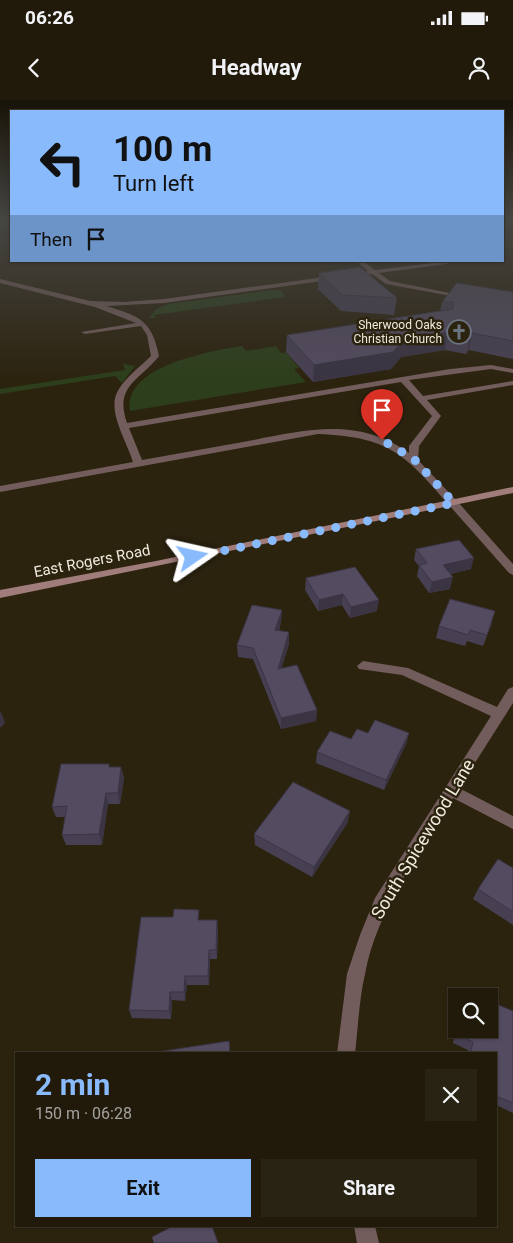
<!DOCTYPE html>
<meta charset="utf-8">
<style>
:root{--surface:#211a0b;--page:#292314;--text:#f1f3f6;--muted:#a2a19d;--line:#3e382c;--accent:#88bafc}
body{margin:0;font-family:Roboto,sans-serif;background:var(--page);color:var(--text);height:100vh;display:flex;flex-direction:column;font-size:19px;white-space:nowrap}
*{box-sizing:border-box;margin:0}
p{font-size:16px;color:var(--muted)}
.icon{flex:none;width:28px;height:28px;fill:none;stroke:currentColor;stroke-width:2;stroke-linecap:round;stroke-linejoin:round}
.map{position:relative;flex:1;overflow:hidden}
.drawer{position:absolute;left:15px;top:952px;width:482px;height:175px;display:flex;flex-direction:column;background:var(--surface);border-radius:0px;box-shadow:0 1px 4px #0004,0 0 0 1px var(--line)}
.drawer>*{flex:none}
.guide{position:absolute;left:10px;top:10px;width:494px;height:152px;border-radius:0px;box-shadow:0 1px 4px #0004,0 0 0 1px var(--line);background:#88bafc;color:#111;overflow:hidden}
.controls{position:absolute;left:448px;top:888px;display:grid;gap:10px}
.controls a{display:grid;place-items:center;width:50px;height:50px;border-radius:0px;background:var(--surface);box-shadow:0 1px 4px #0004,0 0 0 1px var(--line);font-size:25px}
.pin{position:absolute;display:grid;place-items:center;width:42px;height:42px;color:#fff;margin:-51px -21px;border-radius:50% 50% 50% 0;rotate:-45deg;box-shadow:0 0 5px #0007}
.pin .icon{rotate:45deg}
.me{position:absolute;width:55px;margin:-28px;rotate:79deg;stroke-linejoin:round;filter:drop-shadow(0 0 4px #0008)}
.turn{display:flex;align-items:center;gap:18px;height:105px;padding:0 20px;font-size:22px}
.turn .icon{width:65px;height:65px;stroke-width:2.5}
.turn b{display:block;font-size:35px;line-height:42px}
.then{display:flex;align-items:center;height:48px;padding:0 20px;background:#0003;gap:10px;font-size:19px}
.round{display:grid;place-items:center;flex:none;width:52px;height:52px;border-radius:0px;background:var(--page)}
.head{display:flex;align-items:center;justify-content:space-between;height:85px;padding:0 20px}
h1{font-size:30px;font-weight:700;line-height:38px;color:var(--accent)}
.cta{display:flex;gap:10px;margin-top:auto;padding:10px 20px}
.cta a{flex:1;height:58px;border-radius:0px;background:var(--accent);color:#111;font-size:20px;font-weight:700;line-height:58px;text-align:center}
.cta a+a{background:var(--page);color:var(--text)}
.status{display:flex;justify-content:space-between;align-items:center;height:35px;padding:0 25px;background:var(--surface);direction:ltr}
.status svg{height:14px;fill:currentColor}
header{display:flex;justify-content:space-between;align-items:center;height:65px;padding:0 20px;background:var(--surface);font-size:22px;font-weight:700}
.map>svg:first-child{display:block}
.green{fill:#2c3e1b}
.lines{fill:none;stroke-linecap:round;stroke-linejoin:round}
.lane{fill:#735d5c;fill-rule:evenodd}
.street{fill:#735d5c;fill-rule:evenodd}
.secondary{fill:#a07d7b;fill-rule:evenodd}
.wall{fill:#474053}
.shaded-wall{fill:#3a3443}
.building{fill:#534b60;stroke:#3a3443}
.route{stroke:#88bafc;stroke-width:9;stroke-dasharray:0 16.2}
.labels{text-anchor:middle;stroke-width:5;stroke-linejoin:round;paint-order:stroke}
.far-poi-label{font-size:12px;fill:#efeadd;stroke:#2c230f;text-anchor:end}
.street-label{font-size:15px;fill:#efeadd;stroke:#2c230f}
.near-street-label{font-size:18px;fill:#efeadd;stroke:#2c230f}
</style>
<div class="status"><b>06:26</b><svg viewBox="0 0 49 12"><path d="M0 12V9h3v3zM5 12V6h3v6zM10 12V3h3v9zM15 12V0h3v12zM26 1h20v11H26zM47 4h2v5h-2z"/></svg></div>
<header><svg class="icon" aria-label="back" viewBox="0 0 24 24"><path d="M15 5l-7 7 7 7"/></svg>Headway<svg class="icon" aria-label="person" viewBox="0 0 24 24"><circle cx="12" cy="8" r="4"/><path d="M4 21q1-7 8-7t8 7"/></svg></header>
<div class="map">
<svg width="513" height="1143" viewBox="0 0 513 1143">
<rect width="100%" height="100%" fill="#2c230f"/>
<path class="green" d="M272,190H280L286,197L154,215L156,218H149L156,209L168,204Z
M242,246L246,251L276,246L281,253L286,252L299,268L294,269L306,282L130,311C122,266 211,251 242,246Z
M123,264L135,266L122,283L115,276L0,294V289L125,270Z"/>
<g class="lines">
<path class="lane" d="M356,161H363L375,170L450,161L447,164L379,173L390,181L460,195L457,197L386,184L372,174L164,203L106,206C139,216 152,220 159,256C139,281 114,286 127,323L450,269L491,265L513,269V273L491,269L409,280L423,296L513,281V285L427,300L441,316L419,346L418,360L457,401V405H449C404,353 389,337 318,334L0,392V386L133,362C127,341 105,309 119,289C127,276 140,267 151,256L147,235L141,226L85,234L81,232L136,223L95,207L0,183V179L90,201L124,202L164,199L368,171ZM401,282L432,316L409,346V353C356,315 302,331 243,342C209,348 176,354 142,360L129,328Z"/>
<path class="street" d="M453,400L457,401L513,464V475L509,473L449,405V401Z
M363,561L408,568L497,607L508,589L513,587V603L459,688L513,716V729L453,698C419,754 377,810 365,874C359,900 358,928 355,954H337L347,874L360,835L375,798L491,616L402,575L359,569L357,566Z
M354,1126H375L379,1143H357Z"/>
<path class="secondary" d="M513,387V393L0,498V490L156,461Z"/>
</g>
<path class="wall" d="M319,173L397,198L394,215L341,211L318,189Z
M513,192V259L469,250L466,254L445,250L401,257L391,269L313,282L286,252L287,235L440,211L442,202Z
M416,449L471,469L450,474V489L429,493L417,476L419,466L414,460Z
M355,467L377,511L350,518L342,505L318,511L305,490L306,478Z
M282,510L281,522L279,531L289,544L281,569L317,610L316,621L281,629L253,559L238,557L237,545Z
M492,523L483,546L467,541L465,546L436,538L439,526Z
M368,633H409L406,644L384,690L316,663L317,652Z
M110,667H121L124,678L120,704H108L102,745H66L62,735L65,717H56L52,707Z
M348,722L312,777L255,745L254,734Z
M513,768V825L473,799L478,789Z
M200,820H217L218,830L217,859H210L209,885H187L185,901L172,900L171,919L132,918L129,910Z
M513,911V1013L496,1005V954H467L468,950L453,943L456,928V929H489Z"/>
<path class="shaded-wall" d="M448,232L445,250L401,257L391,269L313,282L314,265L403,240Z
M472,233L469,250L466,254L470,237Z
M474,458L471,469L441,476L443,465Z
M453,477L450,489L429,493L432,482Z
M343,494L342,505L318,511L319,500Z
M379,500L377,511L350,518L351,507Z
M282,510L281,522L275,541V530Z
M289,532V544L278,581V569Z
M317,610L316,621L281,629V618Z
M1,612L5,623L0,628V613Z
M409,633L406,644L384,690L386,680Z
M121,667L124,678L120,704L118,693Z
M106,693L108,704L102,745L99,734Z
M350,711L348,722L312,777L314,767Z
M217,820L218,830L217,859L216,850Z
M209,850L210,859L209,885L208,876Z
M185,876L187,885L185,901L184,892Z
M170,892L172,900L171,919L169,911Z"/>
<path class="building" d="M360,167L397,198L342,195L319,173Z
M457,183L513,192V241L472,233L470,237L448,232L403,240L393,252L314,265L287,235L453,209V202H442Z
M459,440L474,458L443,465L453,477L432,482L419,465L427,463L416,449Z
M355,467L379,500L351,507L343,494L319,500L306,478Z
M450,499L495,511L487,535L470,530L468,535L439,526Z
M252,505L282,510L275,530L289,532L278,569L297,565L317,610L281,618L253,548L237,545Z
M375,620L409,633L386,680L317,652L330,631L351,639L357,629L368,633Z
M61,664H109V667H121L118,693H106L99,734L62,735L67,706L52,707Z
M293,682L350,711L314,767L254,734Z
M498,759L513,768V812L478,789Z
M174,809L199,810L198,820H217L216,850H209L208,876H185L184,892H170L169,911L129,910L141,817H173Z
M467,892L477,896H466Z
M489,901L513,911V1003L496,996V954H470L473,942L457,935L459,929H489Z
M229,941L230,954H144Z
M173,1126H212L218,1143H154L152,1137Z"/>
<linearGradient id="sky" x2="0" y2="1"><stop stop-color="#181308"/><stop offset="0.43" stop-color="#454542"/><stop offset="1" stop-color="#454542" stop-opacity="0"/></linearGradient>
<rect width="513" height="279" fill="url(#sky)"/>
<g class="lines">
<path class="route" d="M193,457L454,403L414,359L382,340"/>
</g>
<defs>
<g id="church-ring" transform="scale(1.25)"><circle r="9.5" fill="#2c230f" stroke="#6b7280" stroke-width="1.5"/><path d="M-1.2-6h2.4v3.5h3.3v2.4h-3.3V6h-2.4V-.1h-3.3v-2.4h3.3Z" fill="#6b7280"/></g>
</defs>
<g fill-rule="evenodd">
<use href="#church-ring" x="459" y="232"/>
</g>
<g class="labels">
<g class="far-poi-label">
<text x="442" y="229">Sherwood Oaks<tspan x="442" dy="14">Christian Church</tspan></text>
</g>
<g class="street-label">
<text transform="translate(92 461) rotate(-11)" y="5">East Rogers Road</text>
</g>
<g class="near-street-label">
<text transform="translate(423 739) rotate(-59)" y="6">South Spicewood Lane</text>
</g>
</g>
</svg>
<div class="controls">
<a><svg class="icon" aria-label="search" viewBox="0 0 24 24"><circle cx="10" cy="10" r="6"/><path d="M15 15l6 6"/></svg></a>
</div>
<div class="pin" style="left:382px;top:340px;background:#d93025"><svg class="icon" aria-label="arrive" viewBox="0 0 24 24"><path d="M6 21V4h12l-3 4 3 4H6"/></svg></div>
<svg class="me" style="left:193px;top:457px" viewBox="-20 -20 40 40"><path d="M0-17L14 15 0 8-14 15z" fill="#88bafc" stroke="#fff" stroke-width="4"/></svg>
<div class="guide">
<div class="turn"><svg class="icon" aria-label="left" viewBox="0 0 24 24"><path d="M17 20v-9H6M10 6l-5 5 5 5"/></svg><div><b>100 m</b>Turn left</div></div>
<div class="then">Then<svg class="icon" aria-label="arrive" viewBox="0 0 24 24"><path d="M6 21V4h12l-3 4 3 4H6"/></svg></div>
</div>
<section class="drawer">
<div class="head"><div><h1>2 min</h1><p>150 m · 06:28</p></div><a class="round"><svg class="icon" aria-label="close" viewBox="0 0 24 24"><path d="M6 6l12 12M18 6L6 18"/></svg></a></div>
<div class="cta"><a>Exit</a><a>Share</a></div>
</section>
</div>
